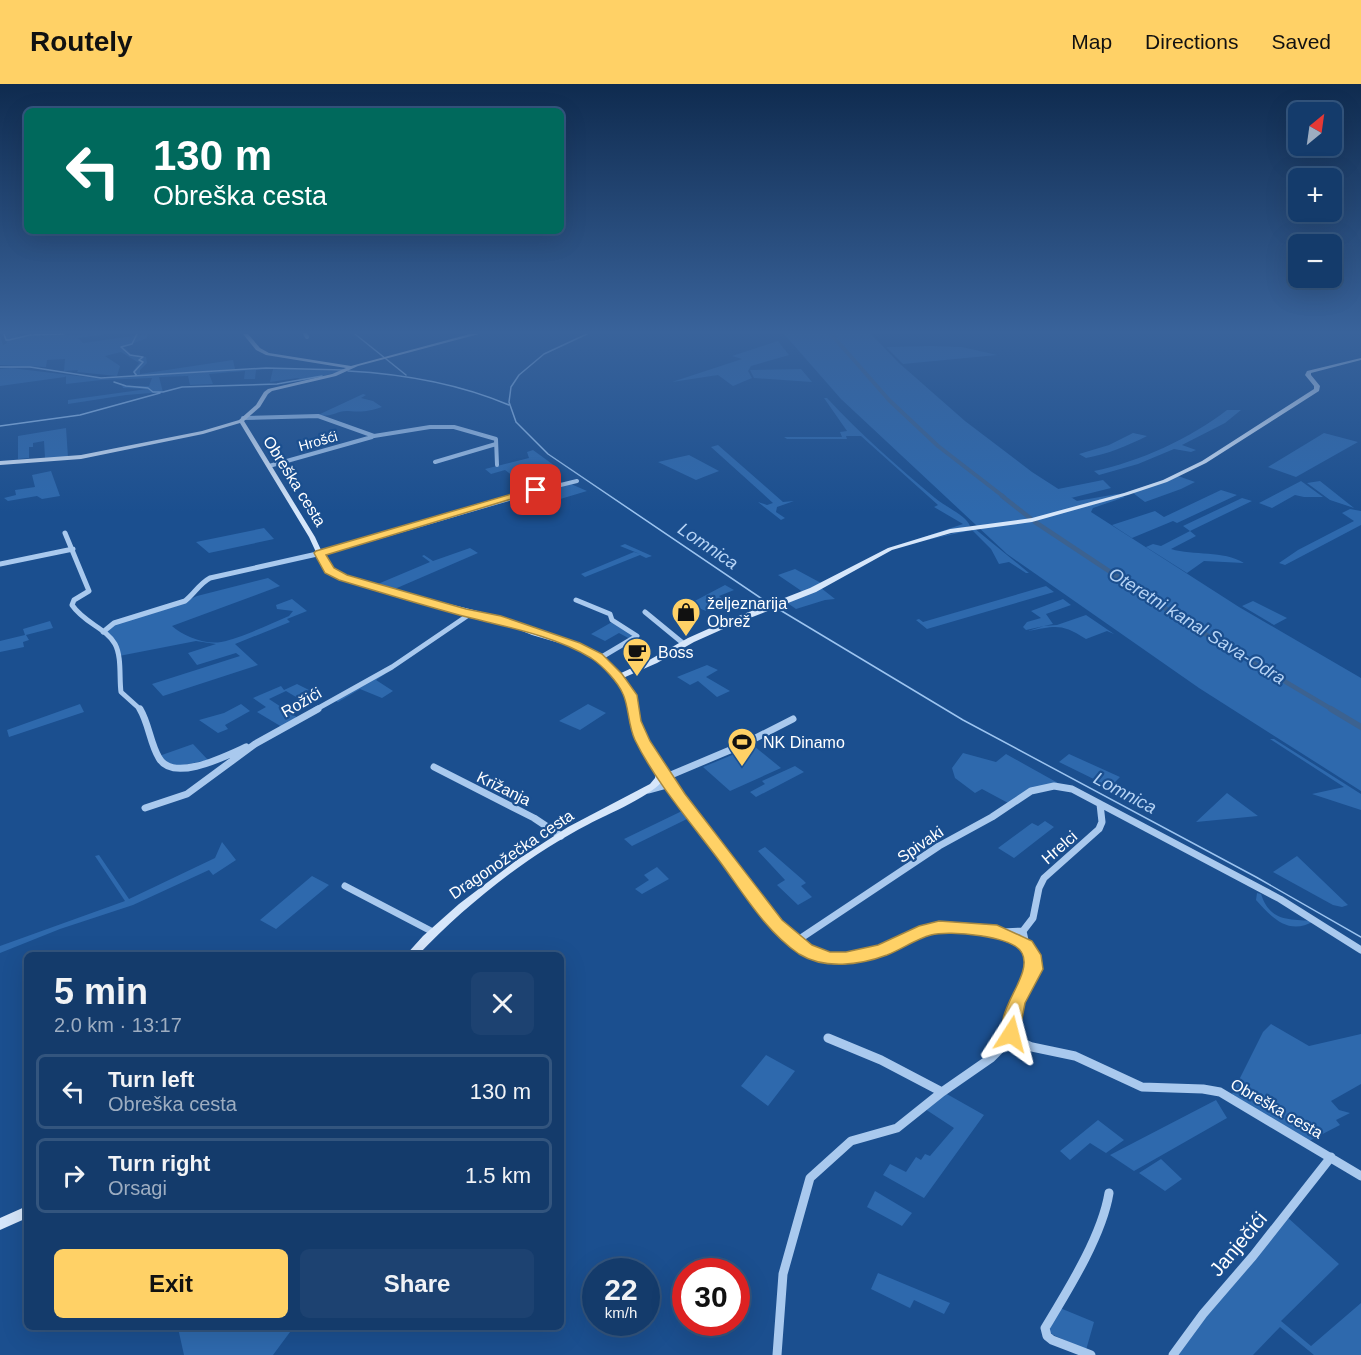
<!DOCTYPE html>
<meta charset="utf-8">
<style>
:root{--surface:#143b6b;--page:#1d4271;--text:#f1f3f6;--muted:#9dadc1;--line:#33557e;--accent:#ffd166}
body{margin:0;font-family:Helvetica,sans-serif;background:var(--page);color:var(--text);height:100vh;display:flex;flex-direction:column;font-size:22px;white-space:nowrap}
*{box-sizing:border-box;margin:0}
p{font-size:20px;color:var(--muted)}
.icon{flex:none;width:33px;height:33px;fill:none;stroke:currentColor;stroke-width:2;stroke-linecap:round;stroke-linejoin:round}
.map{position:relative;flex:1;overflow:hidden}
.drawer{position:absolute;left:24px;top:868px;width:540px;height:378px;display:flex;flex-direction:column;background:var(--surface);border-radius:9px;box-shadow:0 6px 24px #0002,0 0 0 2px var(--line)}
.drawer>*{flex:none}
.guide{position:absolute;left:24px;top:24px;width:540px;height:126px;border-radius:9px;box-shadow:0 6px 24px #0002,0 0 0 2px var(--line);background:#00695c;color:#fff;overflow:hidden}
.needle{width:39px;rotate:29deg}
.tools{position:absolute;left:1288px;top:18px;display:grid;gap:12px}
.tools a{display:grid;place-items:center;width:54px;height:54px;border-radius:9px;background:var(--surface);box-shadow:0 6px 24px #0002,0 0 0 2px var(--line);font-size:30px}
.speed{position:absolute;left:582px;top:1174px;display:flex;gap:12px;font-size:30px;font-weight:700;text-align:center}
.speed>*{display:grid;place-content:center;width:78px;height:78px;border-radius:50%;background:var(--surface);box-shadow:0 6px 24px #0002,0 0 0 2px var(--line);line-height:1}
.speed small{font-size:15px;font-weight:400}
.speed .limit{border:9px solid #d22;background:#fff;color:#111}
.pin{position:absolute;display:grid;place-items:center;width:51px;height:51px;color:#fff;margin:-26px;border-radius:12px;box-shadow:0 3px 9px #0006}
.me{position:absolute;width:66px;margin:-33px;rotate:9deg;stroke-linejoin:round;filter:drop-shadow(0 0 4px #0008)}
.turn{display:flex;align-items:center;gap:21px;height:126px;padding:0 30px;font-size:27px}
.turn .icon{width:78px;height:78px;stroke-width:2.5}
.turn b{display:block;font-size:42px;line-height:51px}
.round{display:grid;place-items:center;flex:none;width:63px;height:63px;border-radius:9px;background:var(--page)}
.head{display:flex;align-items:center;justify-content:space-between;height:102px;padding:0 30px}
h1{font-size:36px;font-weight:600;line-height:45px}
.cta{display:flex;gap:12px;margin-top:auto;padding:12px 30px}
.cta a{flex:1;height:69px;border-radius:9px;background:var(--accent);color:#111;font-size:24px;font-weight:600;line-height:69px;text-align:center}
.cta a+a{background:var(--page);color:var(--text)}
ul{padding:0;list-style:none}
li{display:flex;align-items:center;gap:18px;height:75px;margin:0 12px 9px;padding:0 18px;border:3px solid var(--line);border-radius:9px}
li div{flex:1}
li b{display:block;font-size:22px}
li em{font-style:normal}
header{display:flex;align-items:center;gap:36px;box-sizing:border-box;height:84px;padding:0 30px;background:var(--accent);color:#111}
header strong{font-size:28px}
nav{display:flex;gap:33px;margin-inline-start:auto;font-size:21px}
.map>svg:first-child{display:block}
.green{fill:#2e69ad}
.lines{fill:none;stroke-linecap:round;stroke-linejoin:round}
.stream{stroke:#9cc4f0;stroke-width:1.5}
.canal-far2{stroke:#3c6290;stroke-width:4}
.canal-far1{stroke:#3c6290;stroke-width:4.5}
.canal{stroke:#3c6290;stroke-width:6}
.street-far3{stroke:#a9c9ee;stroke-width:4}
.street-far2{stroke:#a9c9ee;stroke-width:5}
.street-far1{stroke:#a9c9ee;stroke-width:7}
.street{stroke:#a9c9ee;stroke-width:9}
.secondary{fill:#d6e6fa;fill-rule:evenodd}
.route{fill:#ffd166;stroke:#a68842;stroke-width:1.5}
.labels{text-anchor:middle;stroke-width:4.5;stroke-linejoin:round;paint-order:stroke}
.far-street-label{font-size:14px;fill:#fff;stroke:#1b4f8f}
.street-label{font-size:16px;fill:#fff;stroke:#1b4f8f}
.poi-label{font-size:16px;fill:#fff;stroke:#1b4f8f;text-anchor:start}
.water-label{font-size:18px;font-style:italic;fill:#b5d3f5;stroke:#1b4f8f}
.near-street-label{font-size:20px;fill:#fff;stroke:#1b4f8f}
</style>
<header>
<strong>Routely</strong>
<nav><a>Map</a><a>Directions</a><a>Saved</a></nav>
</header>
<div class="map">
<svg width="1361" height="1271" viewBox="0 0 1361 1271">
<rect width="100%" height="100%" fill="#1b4f8f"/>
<path class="green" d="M4,250H17L19,254C30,250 37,249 49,256L41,251L107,250L78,254L83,259L147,250V254L124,263L132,271L146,273L147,279L140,286V290L233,276L235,285L135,292L133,287L139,279L121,268L105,272L120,282L117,292L77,288L78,286L64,287L65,275L47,276L46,283L0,281V252L3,261L7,259Z
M784,250H871L899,279L965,337L1032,388L1077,417L1117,410L1125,413L1093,424L1091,428L1239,523L1361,594V707L1199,604L1007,470L841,315Z
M778,257L789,271L751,282L748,287L752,294L733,302L718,291L672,298L742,275L732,272Z
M931,262L962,263L997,271L903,280L886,263Z
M11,284L103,295L266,284L342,287L304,297L298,294L270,298L273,285L256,286L255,295H244L245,287L209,290L213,300L190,301L188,292L159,293L163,308L126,311L68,320V316L147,305L123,304L122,301L114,297L128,302H149L152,294L101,296L66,300V292L65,293L0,302V285Z
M801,285L812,298L754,294L750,286Z
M363,310L366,311L361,314L373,317L382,323C366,328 363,328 348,327C337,326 332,334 318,331Z
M824,314H827C860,350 897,382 935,414C944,422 967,432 970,442L915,456L963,440L934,423L938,421L861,352H846L847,355H787L784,353H842L840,348L847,347Z
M1227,326H1241L1225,339L1182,361L1196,366L1191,368L1174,365L1138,380L1099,391L1094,387C1139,378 1191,354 1227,326Z
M66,344L68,373L45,374L44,357L33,359V363H29V374L18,375V352Z
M1133,349L1147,352C1127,362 1108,370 1086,374L1079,370L1109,361Z
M1324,349L1358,358L1296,393L1268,383Z
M718,361L783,418L794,417L777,423L776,428L785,434L781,436L758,418L767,421L773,419L711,363Z
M533,366L555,382L513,392L505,386L491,390L485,385L529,374L527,368Z
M689,371L719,387L696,396L658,378Z
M51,387L60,412L42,415L37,412L8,417L4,414L0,415L16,411L15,406L35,403L32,391Z
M1178,392L1195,398L1181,405L1145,418L1133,409Z
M1103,396L1111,404L1071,414L1058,405Z
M1301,397L1323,413H1304L1295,411L1272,424L1259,419Z
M1320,397L1354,424L1330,416L1307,399Z
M571,400L587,407L547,419L531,409Z
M1221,406L1237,411L1177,439L1173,437L1132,454L1112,441L1155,427L1164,433Z
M1242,414L1252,417L1190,447L1196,452L1171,465C1194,472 1223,466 1244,479L1204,477L1187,489L1146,463L1153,460L1161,462L1190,447L1183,442Z
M1350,425L1361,427V441L1285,481L1279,479L1298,466L1354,437L1342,429Z
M264,444L274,455L209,469L196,458Z
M974,444L1029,489H1026L1009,478L999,480L991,465L972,446L918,458Z
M625,460L652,472L646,474L640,471L585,493L581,490L634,468L640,470L620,462Z
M470,464L478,469L390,507L373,502L430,478L422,472L424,471L433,477Z
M795,485L821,499L803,508L778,491Z
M268,494L280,502L172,542C183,552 205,561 221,558C242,554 269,540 289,532L293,527L277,525L276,521L292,515L307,527L287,535L290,538L235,560L258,581L163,612L152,600L240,572L236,569L197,581L188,569L216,560L196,557L119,572L118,561L106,550V546L116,540L173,523L197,512Z
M725,501L734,506L719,512L726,518L706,527L689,520Z
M1046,502L1054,508L927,545L916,536L919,535L923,538Z
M821,504L835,515L825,516L796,525L786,518Z
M1063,515L1071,521L1046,530L1053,540L1026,546L1023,543L1027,538L1041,534L1031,527Z
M1253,517L1287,534L1274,541L1242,522Z
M1086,531L1114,550L1107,547L1086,555C1061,539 1056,542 1028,547L1044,542L1057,541Z
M50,537L53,544L26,551L29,556L23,558L24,563L0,568V557L25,551L23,545Z
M612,538L635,552L632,556L619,549L605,557L591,550Z
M707,581L718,586L706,593L730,607L717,613L698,597L690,601L677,593Z
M383,588L385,590L376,596L393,607L382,614L360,605L338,618L334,616Z
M297,600L309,606L296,613L286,607L269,615L298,634L282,643L257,628L266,623L253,614L281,602L284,606Z
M80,620L84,628L9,653L7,646Z
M241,620L250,627L225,641L228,645L218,649L199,636L224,629Z
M588,620L606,629L580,646L559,637Z
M1270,655H1274L1361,710V726L1312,710L1344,703Z
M193,660L208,676L174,683L159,672Z
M754,662L781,684L730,707L703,683Z
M963,669L996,678L1006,670L1058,699L1032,705L1010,720L982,705L975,709L955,694L952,684Z
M1069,670L1120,693L1110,703L1059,678Z
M795,682L804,688L756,713L750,708L765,700L762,697Z
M1227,709L1258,732L1196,738Z
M682,727L689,734L632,762L624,755Z
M1045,737L1054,743L1014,774L998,764L1032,739L1038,742Z
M222,758L236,776L213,791L209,786L133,821L60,845L0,869V862L125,817L95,772L99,771L129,815L215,774Z
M765,763L803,796L806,799L801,802L812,813L798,821L777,801L785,796L758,767Z
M1297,772L1348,821L1342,823L1333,821L1273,788Z
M657,783L669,795L642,810L635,805L649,796L644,791Z
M312,792L329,801L276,845L260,836Z
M1257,809L1261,810C1270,838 1289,835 1314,837C1289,852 1272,834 1256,816Z
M1271,940L1309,962L1361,950V1000L1331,1017L1339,1026L1350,1029L1336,1036L1340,1041L1309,1057L1232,1010L1263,948Z
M766,971L795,987L768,1022L741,1002Z
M945,1009L984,1031L924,1114L883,1091L890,1080L906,1088L916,1073L921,1076L925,1070L930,1072L954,1044L925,1025Z
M1216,1016L1227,1034L1134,1087L1110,1071Z
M1098,1036L1124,1056L1106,1069L1090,1059L1070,1076L1060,1067Z
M1161,1075L1182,1095L1165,1107L1139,1089Z
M875,1107L912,1129L902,1142L867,1123Z
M1287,1133L1339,1180L1281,1237L1311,1262L1361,1219V1271H1314L1280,1243L1253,1271H1177L1189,1253Z
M878,1189L950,1219L944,1230L914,1216L910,1224L871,1205Z
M1060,1224L1094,1238L1086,1266L1049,1249L1050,1240Z
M178,1244H293L273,1271H184Z"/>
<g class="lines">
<path class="stream" d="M4,250L6,256H9L30,251L64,250
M137,250L132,260L121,263L130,271L143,273L139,276L143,278L134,288L137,292
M355,250L406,291
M587,250L544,270L519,291L511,303L509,318L516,338L548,370L771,521
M0,283H30L101,294L266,284L343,286
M348,287C404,290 457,299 509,321
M114,298L126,302L148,304L153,308H163L182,303L277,300L322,292
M0,342L80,331L160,309
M775,523L963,636L1256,793L1361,853
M405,872L407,870"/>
<path class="canal-far2" d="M831,250L889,316L938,362L1004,413"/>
<path class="canal-far1" d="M1002,412L1030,434
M1035,438L1195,544L1333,626"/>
<path class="canal" d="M1331,625L1361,643"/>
<path class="street-far3" d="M305,250L307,253
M243,334L318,332L374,352L430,343H454L496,355L497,381
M435,378L496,360
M269,382L372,353
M511,413L577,397"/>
<path class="street-far2" d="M65,449L89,507L74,516L72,521C84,539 106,544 115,560C122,573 119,594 121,608L141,626
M0,480L73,465
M576,516L610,530L612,536L637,552L600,574
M645,528L684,560
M103,548L114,539L185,517C195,509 199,500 210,494L326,468L517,412
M315,626L392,583L470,530"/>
<path class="street-far1" d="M140,625C149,640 150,659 159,674C173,699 226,672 246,663
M434,683L534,734L561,752
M660,684C679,713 702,739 723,767C749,802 771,849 812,869C839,882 873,871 899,859C911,853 923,845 937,844C960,841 1023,845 1032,871C1037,882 1029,896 1024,906
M666,693L742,661L793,635
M648,706L670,700
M145,724L187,710L255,660L318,625
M345,802L433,848
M1002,848L1023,847
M795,858L939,762L992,733L1031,707L1054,702L1072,705L1280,815L1361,866
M1026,861L1023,847L1033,834L1039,804L1044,794L1099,745L1102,738L1100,720"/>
<path class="street" d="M1025,904C1015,922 1007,936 1016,956L1032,963L1075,972L1142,1003L1203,1005L1220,1008L1361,1092
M828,954L881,976L942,1008
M777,1271L783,1190L810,1094L851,1057L897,1044L942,1008L991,974L1013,952
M1091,1271L1052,1256L1047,1252L1045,1244C1068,1206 1102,1152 1109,1109
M1173,1271L1203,1230L1253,1172L1331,1073"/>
<path class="secondary" d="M243,250H248L260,264L269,269L351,282L470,250H479L358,282L336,292L272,307L268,310L260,323L244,337L315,453L327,479L334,488L384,504L506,534L538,547L579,559L598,568L619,590L651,575L688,554L726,537L810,504L888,464L950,445L1032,434L1124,409L1163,396L1202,377L1314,305V302L1305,291L1307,287L1361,274V276L1311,289V291L1320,302L1319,307L1206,379L1167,398L1128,411L1032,438L951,449L892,466L816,508L732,541L694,558L657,579L623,594L634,611L640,642L651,665L664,686C664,689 664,692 663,695C658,709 604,732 589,740C525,773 467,820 417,872H405L423,852L459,820L517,776L568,743L650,700L655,694L656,686L643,665L632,642L626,611L615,595L592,572L573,563L532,551L500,538L379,508L330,490L321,479L309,453L240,339L203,350L81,375L0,381V377L81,371L202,347L239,336L256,321L264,308L268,305L332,290L346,284L266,271L256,266Z
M27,1122V1134L0,1146V1134Z"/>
</g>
<linearGradient id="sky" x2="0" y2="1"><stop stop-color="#0f2b4f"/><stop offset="0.58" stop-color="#39639b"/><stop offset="1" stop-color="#39639b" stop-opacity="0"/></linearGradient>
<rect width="1361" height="428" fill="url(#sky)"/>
<path class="route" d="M532,404L541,406L326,471L334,484L347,491L466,525L501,532L580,559L602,570L622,590L637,611L641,637L650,657L685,710L782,836L812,861L830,868H846L878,861L919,842L939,837L997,841L1032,857L1041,871L1043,885L1025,919L1018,955L1011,957L1005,955C991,928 1034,892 1022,869C1014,852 949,846 931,851C916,855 902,865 887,871C860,881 825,886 799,870C765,847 742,807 718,775C691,739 655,697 635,656C628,641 629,623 623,610C618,598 603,582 591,574C554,551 501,542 459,531C419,520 379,508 339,496L325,489L314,469L316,467Z"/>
<defs>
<g id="shop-pin" transform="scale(1.5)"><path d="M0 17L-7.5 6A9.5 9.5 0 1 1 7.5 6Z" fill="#ffd166" stroke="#1b4f8f"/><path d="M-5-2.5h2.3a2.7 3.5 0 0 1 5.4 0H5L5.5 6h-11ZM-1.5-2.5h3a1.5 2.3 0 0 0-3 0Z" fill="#111"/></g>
<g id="cafe-pin" transform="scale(1.5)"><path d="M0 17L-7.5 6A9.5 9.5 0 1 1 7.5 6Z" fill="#ffd166" stroke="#1b4f8f"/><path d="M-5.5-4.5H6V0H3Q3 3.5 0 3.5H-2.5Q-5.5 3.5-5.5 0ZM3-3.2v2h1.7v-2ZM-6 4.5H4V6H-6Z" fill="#111"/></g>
<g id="stadium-pin" transform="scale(1.5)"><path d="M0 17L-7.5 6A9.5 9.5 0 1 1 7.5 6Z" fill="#ffd166" stroke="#1b4f8f"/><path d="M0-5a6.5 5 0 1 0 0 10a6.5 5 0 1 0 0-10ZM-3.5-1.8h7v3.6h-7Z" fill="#111"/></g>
</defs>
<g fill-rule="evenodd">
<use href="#shop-pin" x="686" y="528"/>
<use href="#cafe-pin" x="637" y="568"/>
<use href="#stadium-pin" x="742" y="658"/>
</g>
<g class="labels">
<g class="far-street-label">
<text transform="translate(318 357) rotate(-16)" y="5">Hrošći</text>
</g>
<g class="street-label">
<text transform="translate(295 397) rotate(58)" y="6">Obreška cesta</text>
<text transform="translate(301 618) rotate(-30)" y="6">Rožići</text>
<text transform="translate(504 704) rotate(26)" y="6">Križanja</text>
<text transform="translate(920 760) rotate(-34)" y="6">Spivaki</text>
<text transform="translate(1059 763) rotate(-41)" y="6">Hrelci</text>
<text transform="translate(511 770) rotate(-34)" y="6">Dragonožečka cesta</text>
<text transform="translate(1277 1024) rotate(30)" y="6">Obreška cesta</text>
</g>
<g class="poi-label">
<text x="707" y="525">željeznarija<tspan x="707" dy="18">Obrež</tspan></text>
<text x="658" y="574">Boss</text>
<text x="763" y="664">NK Dinamo</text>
</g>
<g class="water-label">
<text transform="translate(708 462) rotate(34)" y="6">Lomnica</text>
<text transform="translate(1197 542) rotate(32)" y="6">Oteretni kanal Sava-Odra</text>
<text transform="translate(1125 709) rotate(28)" y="6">Lomnica</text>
</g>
<g class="near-street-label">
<text transform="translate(1238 1160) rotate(-50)" y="7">Janječići</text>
</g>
</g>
</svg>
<div class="tools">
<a><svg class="needle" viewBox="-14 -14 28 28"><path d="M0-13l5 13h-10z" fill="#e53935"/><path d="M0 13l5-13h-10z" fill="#9dadc1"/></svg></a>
<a>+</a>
<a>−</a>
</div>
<div class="speed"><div>22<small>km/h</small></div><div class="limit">30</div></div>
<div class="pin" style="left:536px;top:406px;background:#d93025"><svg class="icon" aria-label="arrive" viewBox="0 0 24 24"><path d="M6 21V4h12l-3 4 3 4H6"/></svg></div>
<svg class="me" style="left:1011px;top:950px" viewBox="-20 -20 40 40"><path d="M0-17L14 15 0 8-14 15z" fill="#ffd166" stroke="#fff" stroke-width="4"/></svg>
<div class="guide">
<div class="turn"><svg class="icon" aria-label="left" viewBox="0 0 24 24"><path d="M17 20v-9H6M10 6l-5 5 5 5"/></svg><div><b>130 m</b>Obreška cesta</div></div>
</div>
<section class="drawer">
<div class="head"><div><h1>5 min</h1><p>2.0 km · 13:17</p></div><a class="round"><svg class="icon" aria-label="close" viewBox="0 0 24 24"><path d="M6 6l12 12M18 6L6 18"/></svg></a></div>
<ul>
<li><svg class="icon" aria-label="left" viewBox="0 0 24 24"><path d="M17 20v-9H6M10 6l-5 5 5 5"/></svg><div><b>Turn left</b><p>Obreška cesta</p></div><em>130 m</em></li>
<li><svg class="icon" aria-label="right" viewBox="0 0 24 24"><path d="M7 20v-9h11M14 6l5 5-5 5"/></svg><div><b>Turn right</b><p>Orsagi</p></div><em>1.5 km</em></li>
</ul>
<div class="cta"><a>Exit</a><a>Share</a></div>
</section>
</div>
